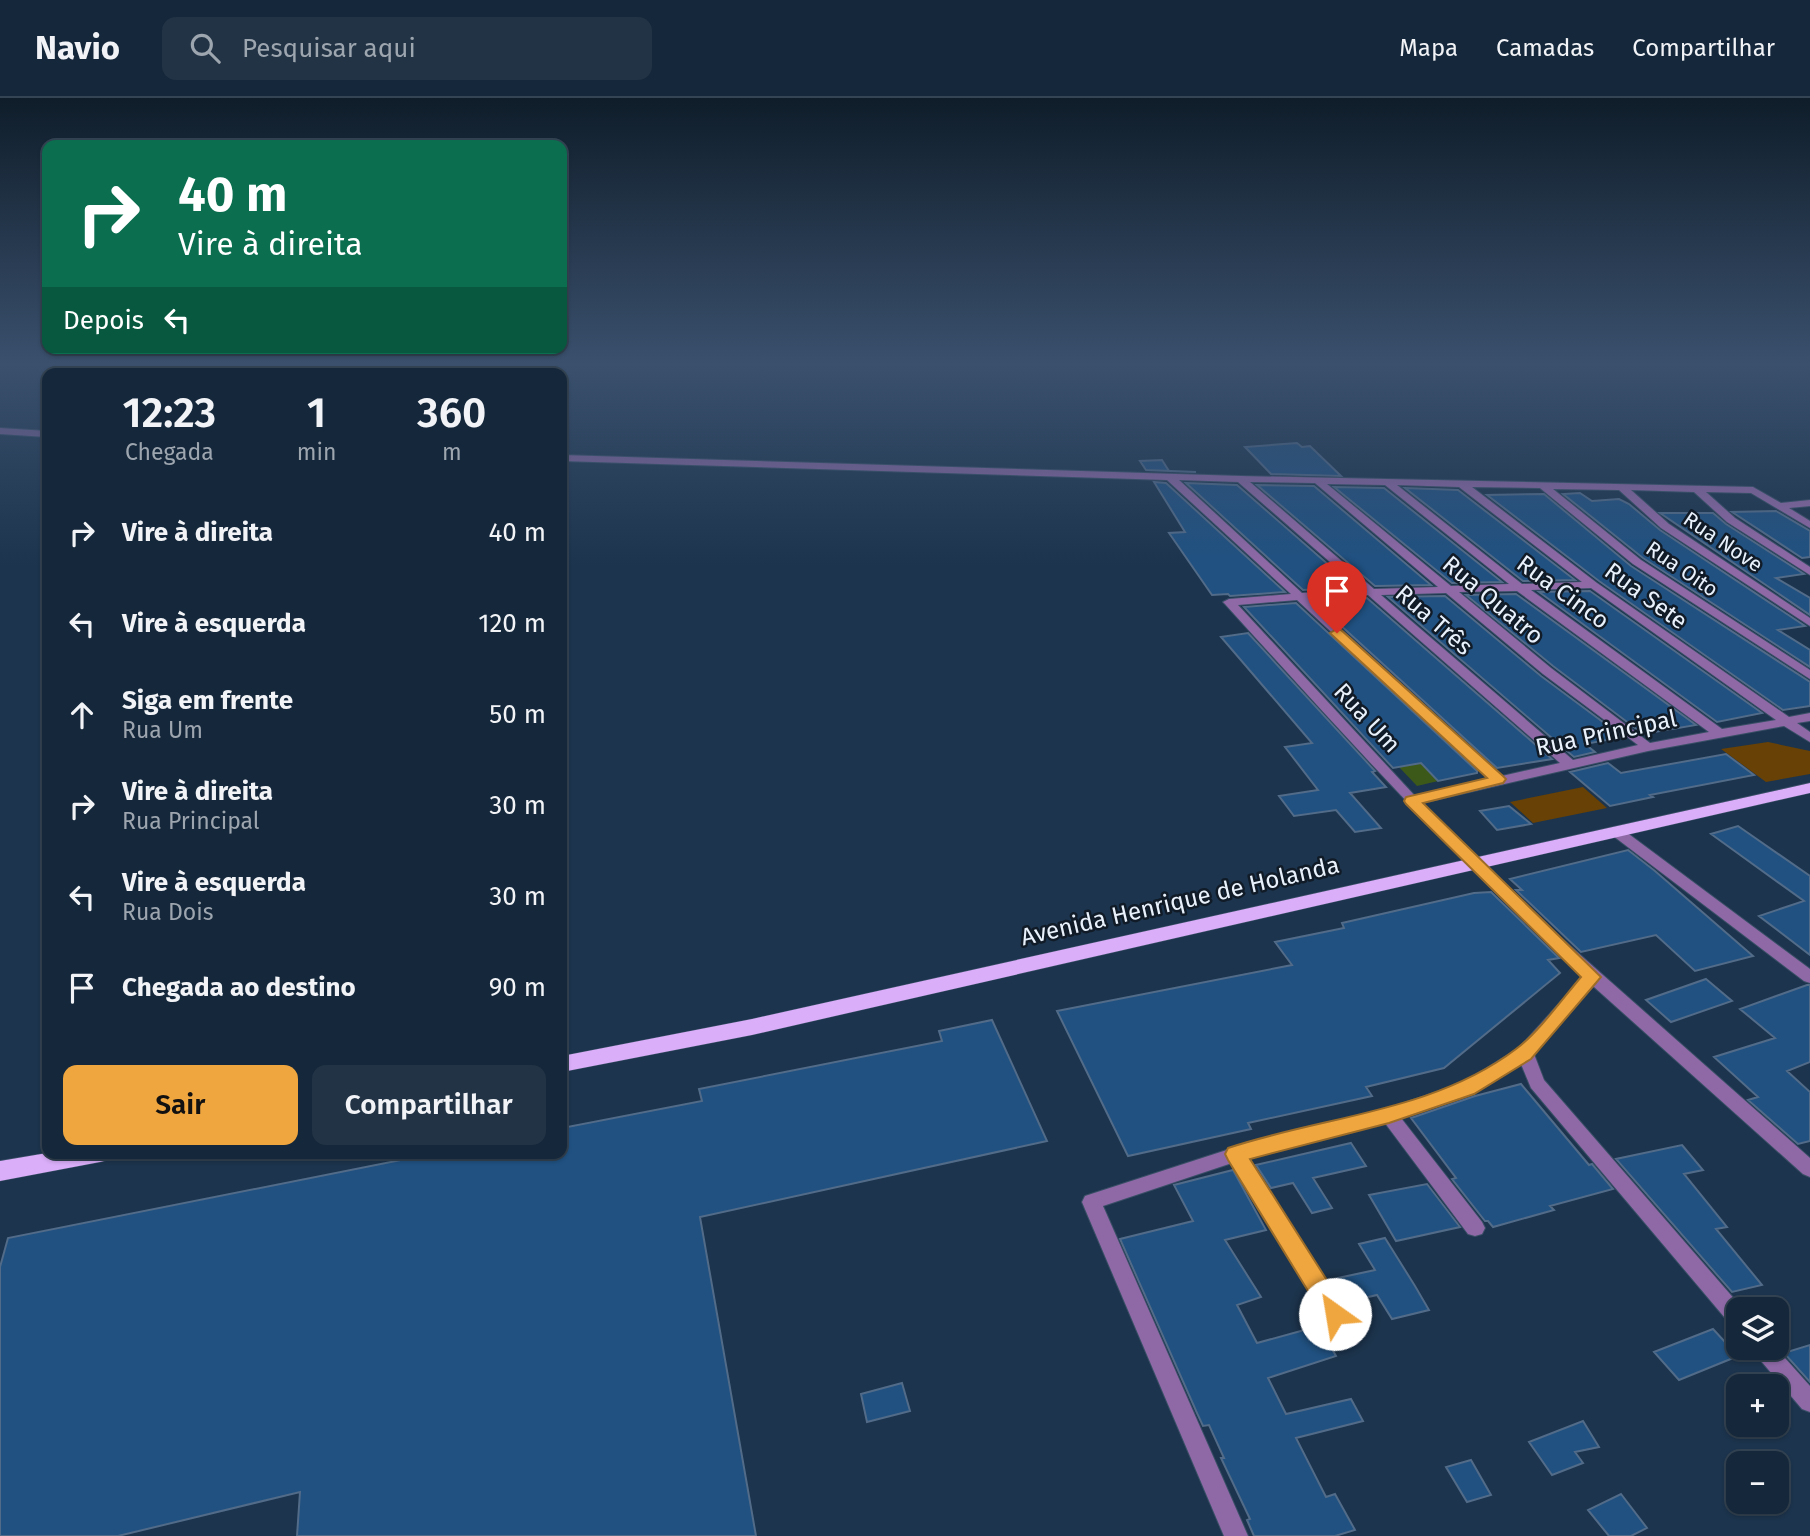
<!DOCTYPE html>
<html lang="pt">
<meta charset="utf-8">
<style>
:root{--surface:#15273a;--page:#223345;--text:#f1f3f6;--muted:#9da5af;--line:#344454;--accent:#f0a63f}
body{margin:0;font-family:"Fira Sans",sans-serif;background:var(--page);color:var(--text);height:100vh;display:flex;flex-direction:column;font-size:26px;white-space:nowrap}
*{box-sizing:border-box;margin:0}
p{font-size:23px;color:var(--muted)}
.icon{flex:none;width:38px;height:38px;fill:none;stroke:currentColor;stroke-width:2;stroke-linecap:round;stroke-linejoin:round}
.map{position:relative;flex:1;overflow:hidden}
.details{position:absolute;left:42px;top:270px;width:525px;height:791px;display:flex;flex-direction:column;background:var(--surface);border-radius:14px;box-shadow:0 2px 5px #0004,0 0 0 2px var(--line)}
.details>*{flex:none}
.hud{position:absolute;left:42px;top:42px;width:525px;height:214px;border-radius:14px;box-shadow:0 2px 5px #0004,0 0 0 2px var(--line);background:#0b6e4f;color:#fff;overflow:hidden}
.buttons{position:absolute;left:1726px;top:1199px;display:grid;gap:14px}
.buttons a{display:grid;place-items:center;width:63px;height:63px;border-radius:14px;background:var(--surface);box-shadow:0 2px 5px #0004,0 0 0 2px var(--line);font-size:35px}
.pin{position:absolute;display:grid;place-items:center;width:60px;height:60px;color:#fff;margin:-72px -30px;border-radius:50% 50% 50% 0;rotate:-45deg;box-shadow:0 0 7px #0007}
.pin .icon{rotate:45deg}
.me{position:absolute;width:77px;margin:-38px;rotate:328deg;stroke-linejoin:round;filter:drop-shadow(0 0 5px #0008)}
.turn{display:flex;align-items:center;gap:24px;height:147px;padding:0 21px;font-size:32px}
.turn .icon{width:91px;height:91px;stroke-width:2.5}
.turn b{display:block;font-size:49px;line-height:60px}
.then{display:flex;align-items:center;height:66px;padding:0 21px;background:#0003;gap:14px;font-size:26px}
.eta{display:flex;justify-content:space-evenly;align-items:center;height:119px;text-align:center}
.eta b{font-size:42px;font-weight:600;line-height:49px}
.cta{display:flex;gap:14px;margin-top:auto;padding:14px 21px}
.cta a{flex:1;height:80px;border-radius:14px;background:var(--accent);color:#111;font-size:28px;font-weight:600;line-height:80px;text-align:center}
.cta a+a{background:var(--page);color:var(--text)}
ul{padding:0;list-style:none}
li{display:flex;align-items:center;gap:21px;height:91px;padding:0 21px}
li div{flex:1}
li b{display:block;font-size:26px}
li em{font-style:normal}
header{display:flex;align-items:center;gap:42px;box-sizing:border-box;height:98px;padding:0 35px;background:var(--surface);border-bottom:2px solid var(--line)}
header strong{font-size:33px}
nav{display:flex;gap:38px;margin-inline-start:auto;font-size:24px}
.search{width:490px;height:63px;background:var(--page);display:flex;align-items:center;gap:18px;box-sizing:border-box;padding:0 24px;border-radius:14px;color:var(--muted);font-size:26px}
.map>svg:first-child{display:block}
.green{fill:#674106}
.water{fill:#3c591a}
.building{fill:#205181;stroke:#516b88;stroke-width:2}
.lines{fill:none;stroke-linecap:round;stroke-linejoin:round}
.street-casing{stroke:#394f66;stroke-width:2}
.primary-casing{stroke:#394f66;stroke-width:1}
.street{fill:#8e69a6;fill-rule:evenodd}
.primary{fill:#daaef9;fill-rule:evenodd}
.route{fill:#f0a63f;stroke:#9c6c29;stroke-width:2}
.labels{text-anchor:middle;stroke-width:5;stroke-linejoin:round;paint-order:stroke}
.far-street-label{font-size:21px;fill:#e9f2fc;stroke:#101b27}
.street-label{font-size:24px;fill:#e9f2fc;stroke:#101b27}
</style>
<header>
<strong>Navio</strong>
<div class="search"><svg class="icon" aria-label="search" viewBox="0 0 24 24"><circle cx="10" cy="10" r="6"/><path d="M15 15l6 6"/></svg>Pesquisar aqui</div>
<nav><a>Mapa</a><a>Camadas</a><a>Compartilhar</a></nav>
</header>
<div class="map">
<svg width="1810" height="1438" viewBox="0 0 1810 1438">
<rect width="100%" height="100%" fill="#1c344d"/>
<path class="green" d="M1768,644L1810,653V676L1766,684L1721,651Z
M1583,689L1607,710L1533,725L1510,704Z"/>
<path class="water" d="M1421,665L1438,683L1417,688L1399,669Z"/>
<path class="building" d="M1297,345L1302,349L1310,348L1341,378L1271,376L1245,349Z
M1162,362L1169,373L1196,374L1146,372L1140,363Z
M1154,384L1166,385L1285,494L1230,498L1228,496L1212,497L1169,435L1185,434Z
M1186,385L1237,387L1354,489L1303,492Z
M1257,387L1314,388L1431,487L1375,488Z
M1334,389L1384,390L1502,484L1452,485Z
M1405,390L1458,392L1575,482L1523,483Z
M1580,395L1592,403L1619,401L1629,406L1660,432L1805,528L1778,532L1810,552V569L1643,460L1563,396Z
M1544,396L1631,468L1810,584V608L1783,612L1599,483L1487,397Z
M1776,413L1810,433V459L1802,460L1732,414Z
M1660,415H1713L1726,426L1804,476L1776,480L1810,500V517Z
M1590,493L1762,615L1717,624L1539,494Z
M1516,496L1696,627L1643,636L1553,568L1466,497Z
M1445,498L1541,578L1623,639L1585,646L1595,654L1574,659L1388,499Z
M1367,500L1552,661L1497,670L1315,504Z
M1296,505L1477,673V675L1438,683L1421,665L1393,670L1244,509Z
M1248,535L1375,673L1372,674L1386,689L1350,695L1381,730L1355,734L1336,712L1294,718L1279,698L1318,692L1285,649L1312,645L1221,539Z
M1726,656L1754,677L1650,697L1653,699L1610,708L1570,674L1608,665L1621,675Z
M1509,708L1531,726L1497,732L1480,713Z
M1738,728L1810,778V857L1759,818L1804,803L1711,736Z
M1628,752L1655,773L1753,858L1695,873L1656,837L1581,854L1516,792H1522L1510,781Z
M1491,794L1559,860L1548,862L1560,875L1444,970L1366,989L1372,998L1248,1025L1251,1031L1128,1058L1057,913L1292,867L1275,844L1344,830L1342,825L1474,795Z
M1706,881L1732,903L1671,924L1646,902Z
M1807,887H1810V964L1787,973L1810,994V1043L1798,1046L1748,1002L1758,999L1714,959L1775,940L1740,911Z
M992,922L1047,1043L700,1119L756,1438H297L300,1394L118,1438H0V1169L8,1140L436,1055H562V1030L702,1003L699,991L942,943L939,933Z
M1521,986L1589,1067L1592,1066L1613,1091L1550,1108L1554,1112L1493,1129L1488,1123H1485L1452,1081L1456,1080L1411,1020L1475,998Z
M1351,1045L1366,1068L1313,1080L1332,1110L1312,1115L1293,1085L1271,1090L1256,1067Z
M1682,1047L1703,1072L1684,1076L1727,1129L1716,1131L1762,1187L1732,1194L1616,1061Z
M1233,1072L1266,1132L1225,1142L1261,1199L1237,1207L1257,1245L1319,1228L1336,1258L1268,1280L1286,1316L1351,1301L1363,1323L1296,1340L1326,1399L1335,1396L1355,1432L1335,1438H1254L1247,1422L1250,1421L1221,1360H1224L1209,1327L1203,1328L1197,1315L1120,1141L1193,1123L1174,1087Z
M1427,1086L1460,1129L1396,1143L1369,1097Z
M1385,1140L1415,1188L1429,1212L1392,1221L1377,1197L1351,1203L1338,1180L1375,1172L1359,1146Z
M1713,1231L1738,1258L1679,1282L1654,1254Z
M1810,1247V1284L1784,1255Z
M902,1285L910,1313L867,1324L861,1296Z
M1583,1323L1599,1349L1575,1354L1583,1365L1552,1377L1529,1344Z
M1471,1362L1491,1397L1467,1404L1446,1369Z
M1621,1396L1647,1430L1631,1438H1609L1588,1412Z"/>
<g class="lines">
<g class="street-casing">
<path id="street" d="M0,330L47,333V339L0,336Z
M562,357L1241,378L1753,389L1781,405L1810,402V408L1789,410L1810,423V430L1751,395L1706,394L1735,420L1810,469V477L1727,424L1694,394L1631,392L1669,426L1810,520V528L1661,430L1619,392L1553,391L1641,462L1810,572V581L1633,466L1540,390L1472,389L1597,485L1789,619L1810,615V623L1797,625L1810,634V644L1784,628L1648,653L1422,705L1560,839L1810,1060V1079L1803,1076L1593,888L1534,956L1544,982L1743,1211H1738V1229L1731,1227L1531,990L1521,966L1473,996L1401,1020L1482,1124L1485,1130L1482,1136L1475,1138L1468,1136L1385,1025L1249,1060L1357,1232L1360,1239L1357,1246L1350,1249L1343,1246L1232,1065L1103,1108L1248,1438H1224L1082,1104L1085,1098L1236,1049L1389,1010L1461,986L1519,950L1583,879C1456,761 1341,634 1225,506L1223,504L1229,501L1291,496L1167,382L562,363ZM1179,382L1238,384L1361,491L1302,495ZM1250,384L1315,385L1438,489L1374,491ZM1327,386L1385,387L1509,486L1451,488ZM1397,387L1459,389L1582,484L1522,486ZM1591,490L1776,622L1722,631L1531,492ZM1517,493L1709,634L1650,645L1551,570L1459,494ZM1446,495L1543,576L1638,647L1573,662L1381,497ZM1368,497L1560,665L1502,678L1309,502ZM1297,502L1489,681L1415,698L1238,507Z
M1617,730L1622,731L1810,871V885L1804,883L1612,737L1610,734Z
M1753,1250H1776L1810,1288V1314L1802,1311L1756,1257Z"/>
</g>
<g class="primary-casing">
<path id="primary" d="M1810,685V695L752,937L562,974V958L752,921Z
M47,1055H111L108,1062L100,1064L0,1083V1063Z"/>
</g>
<use href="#street" class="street"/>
<use href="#primary" class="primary"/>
</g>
<linearGradient id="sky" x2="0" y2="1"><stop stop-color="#0f1d2a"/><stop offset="0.57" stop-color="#3a506d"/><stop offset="1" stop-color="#3a506d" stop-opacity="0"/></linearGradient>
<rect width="1810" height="467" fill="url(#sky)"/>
<path class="route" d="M1337,531L1341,532L1503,678L1506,681L1503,685L1423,705L1601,879L1531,961L1474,996L1389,1025L1250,1061L1344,1209L1347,1216L1344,1224L1335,1227L1327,1224L1228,1062L1225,1056L1228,1050C1324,1018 1433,1014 1516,951C1538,935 1563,900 1581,879L1406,706L1404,703L1406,699L1487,680L1332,537L1330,535Z"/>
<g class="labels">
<g class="far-street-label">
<text transform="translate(1723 444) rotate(34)" y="7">Rua Nove</text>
<text transform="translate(1682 471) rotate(34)" y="7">Rua Oito</text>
</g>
<g class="street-label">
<text transform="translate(1563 494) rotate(36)" y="8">Rua Cinco</text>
<text transform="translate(1646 498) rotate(36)" y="8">Rua Sete</text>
<text transform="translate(1493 502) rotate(40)" y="8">Rua Quatro</text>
<text transform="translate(1434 522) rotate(41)" y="8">Rua Três</text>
<text transform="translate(1367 620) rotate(47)" y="8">Rua Um</text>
<text transform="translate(1606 635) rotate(-12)" y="8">Rua Principal</text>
<text transform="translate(1180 803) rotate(-13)" y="8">Avenida Henrique de Holanda</text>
</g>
</g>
</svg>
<div class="buttons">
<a><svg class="icon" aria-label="layers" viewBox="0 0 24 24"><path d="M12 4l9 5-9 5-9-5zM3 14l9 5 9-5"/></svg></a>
<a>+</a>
<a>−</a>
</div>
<div class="pin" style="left:1337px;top:535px;background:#d93025"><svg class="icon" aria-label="arrive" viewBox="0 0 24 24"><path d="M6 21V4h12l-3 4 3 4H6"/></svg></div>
<svg class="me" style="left:1335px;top:1216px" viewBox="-20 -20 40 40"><circle r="19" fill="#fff"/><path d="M0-13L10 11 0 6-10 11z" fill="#f0a63f"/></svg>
<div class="hud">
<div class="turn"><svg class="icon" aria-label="right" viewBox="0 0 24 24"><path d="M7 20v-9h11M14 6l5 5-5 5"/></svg><div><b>40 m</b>Vire à direita</div></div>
<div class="then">Depois<svg class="icon" aria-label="left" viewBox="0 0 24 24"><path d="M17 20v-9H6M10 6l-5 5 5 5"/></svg></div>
</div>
<section class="details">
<div class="eta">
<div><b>12:23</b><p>Chegada</p></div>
<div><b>1</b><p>min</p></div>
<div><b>360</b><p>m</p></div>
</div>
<ul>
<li><svg class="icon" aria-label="right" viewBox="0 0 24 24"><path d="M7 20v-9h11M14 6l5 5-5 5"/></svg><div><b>Vire à direita</b></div><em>40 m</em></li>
<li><svg class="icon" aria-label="left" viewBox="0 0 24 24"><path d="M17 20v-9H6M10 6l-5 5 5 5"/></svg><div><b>Vire à esquerda</b></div><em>120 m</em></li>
<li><svg class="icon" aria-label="ahead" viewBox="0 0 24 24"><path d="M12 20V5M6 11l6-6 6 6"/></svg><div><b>Siga em frente</b><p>Rua Um</p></div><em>50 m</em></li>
<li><svg class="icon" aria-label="right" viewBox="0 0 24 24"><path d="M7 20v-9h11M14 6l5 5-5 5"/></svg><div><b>Vire à direita</b><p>Rua Principal</p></div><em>30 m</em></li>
<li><svg class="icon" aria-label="left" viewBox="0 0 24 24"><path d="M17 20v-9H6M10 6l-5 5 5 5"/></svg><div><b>Vire à esquerda</b><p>Rua Dois</p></div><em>30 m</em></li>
<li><svg class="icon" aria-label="arrive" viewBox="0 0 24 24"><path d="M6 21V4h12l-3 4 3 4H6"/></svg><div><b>Chegada ao destino</b></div><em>90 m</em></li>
</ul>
<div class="cta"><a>Sair</a><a>Compartilhar</a></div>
</section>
</div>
